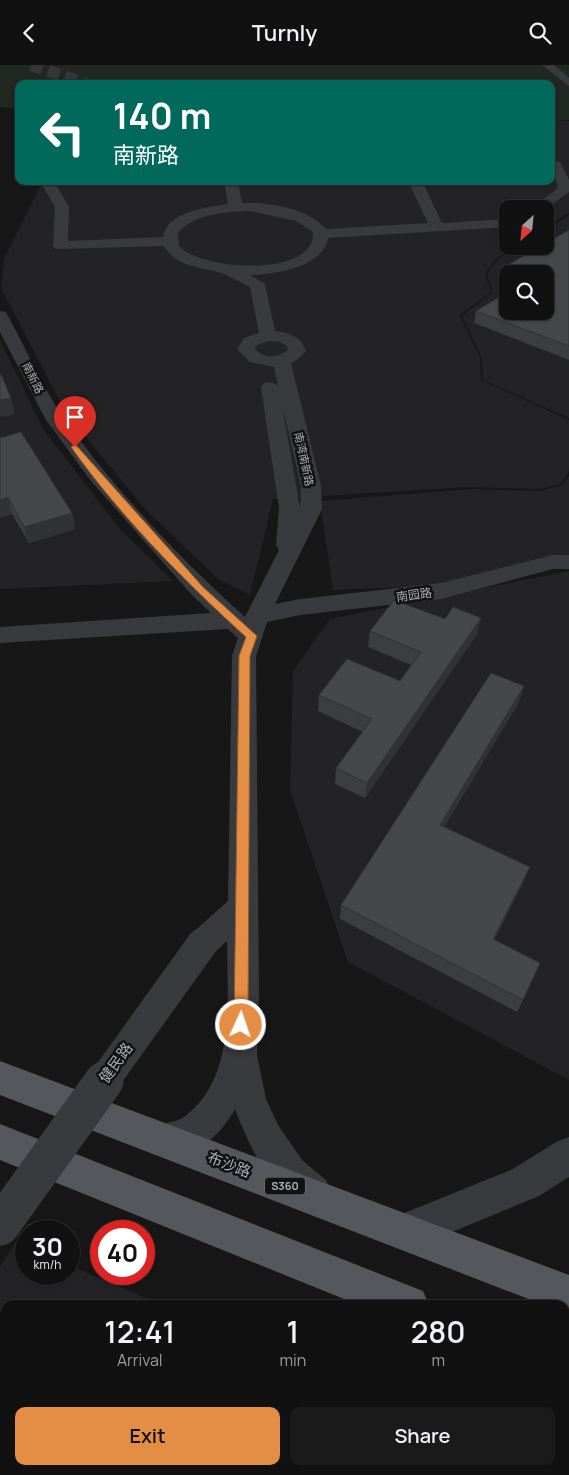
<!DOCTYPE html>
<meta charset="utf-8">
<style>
:root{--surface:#111112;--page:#1a1a1b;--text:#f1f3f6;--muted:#9c9d9f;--line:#303132;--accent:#e38e44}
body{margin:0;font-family:Manrope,"Noto Sans SC",sans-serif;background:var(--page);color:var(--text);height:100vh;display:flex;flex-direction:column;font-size:19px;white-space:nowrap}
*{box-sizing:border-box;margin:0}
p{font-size:16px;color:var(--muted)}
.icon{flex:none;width:28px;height:28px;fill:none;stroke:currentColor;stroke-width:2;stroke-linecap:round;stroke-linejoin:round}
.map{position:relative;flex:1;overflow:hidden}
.panel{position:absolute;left:0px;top:1235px;width:570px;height:175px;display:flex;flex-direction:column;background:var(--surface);border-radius:15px 15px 0 0;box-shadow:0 1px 4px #0004,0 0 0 1px var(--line)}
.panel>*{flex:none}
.banner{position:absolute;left:15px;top:15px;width:540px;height:105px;border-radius:10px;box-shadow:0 1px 4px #0004,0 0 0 1px var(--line);background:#00695c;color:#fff;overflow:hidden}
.needle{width:32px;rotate:207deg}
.controls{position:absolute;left:499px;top:135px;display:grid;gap:10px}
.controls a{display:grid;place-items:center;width:55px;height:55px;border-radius:10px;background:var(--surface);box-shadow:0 1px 4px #0004,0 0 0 1px var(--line);font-size:25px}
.speed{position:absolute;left:15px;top:1155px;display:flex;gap:10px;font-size:25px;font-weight:700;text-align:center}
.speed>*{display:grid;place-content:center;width:65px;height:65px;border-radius:50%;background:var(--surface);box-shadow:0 1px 4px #0004,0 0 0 1px var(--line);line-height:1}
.speed small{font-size:12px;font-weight:400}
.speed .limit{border:8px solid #d22;background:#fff;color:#111}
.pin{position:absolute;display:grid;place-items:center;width:42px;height:42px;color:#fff;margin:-51px -21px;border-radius:50% 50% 50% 0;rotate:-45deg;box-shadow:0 0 5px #0007}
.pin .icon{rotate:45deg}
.me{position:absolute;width:55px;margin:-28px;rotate:3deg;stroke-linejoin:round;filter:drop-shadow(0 0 4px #0008)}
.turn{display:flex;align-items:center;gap:18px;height:105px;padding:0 15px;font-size:22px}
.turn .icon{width:65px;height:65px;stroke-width:2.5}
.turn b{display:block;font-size:35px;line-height:42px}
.eta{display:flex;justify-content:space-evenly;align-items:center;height:85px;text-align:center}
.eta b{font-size:30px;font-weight:600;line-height:35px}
.primary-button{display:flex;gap:10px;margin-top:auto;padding:10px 15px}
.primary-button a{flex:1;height:58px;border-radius:10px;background:var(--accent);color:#111;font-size:20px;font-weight:600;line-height:58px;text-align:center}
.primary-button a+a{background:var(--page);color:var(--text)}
header{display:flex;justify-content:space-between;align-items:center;height:65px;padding:0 15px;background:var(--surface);font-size:22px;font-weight:600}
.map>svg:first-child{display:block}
.built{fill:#232325;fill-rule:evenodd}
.green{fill:#212821}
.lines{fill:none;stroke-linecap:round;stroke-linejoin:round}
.minor-tunnel{stroke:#343638;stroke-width:12;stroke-dasharray:12 6;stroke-linecap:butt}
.minor{fill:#383a3d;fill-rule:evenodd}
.major{fill:#54575c;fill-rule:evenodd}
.minor-bridge-far1{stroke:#383a3d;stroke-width:31}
.minor-bridge{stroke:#383a3d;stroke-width:39}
.wall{fill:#3c3d40}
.shaded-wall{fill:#313234}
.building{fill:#46474b;stroke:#313234}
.route{fill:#e38e44;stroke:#945c2c}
.labels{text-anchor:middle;stroke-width:5;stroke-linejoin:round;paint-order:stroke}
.far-street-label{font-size:11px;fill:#aab0b7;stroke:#121213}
.shield{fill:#121213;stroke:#7c8186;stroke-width:1}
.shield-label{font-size:11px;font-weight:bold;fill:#aab0b7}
.street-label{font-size:12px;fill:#aab0b7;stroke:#121213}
.near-street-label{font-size:15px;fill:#aab0b7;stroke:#121213}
</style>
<header><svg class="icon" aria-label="back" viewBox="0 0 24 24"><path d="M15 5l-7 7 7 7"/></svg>Turnly<svg class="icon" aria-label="search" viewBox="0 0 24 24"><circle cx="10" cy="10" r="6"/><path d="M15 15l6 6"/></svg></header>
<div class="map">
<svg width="569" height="1410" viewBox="0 0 569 1410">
<rect width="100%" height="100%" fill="#171718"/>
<path class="built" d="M551,56H569V148L545,163V144H508V181H516L496,194L485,209L491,227L460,250L480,293L481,315L569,355V406L561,419L539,424L470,422L273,434L250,530L218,514L145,444L66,348L1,223L4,194L43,116H551Z
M569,150V353L483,315L482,293L462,251L493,227L487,209L497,195L519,181H545V165ZM508,209H545V246H508Z
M0,275L43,364L119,463L173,516L0,524Z
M569,411V491L434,521L333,525L320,436L471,424L540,426L563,420Z
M569,506V1015L348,897L290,725L293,606L330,554Z
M16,1177L26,1182V1209H69V1200L162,1240H5V1405H512L522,1410H0V1202Z"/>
<path class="green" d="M0,0H569V55L551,56V19H19V44L0,42Z"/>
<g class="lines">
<path class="minor-tunnel" d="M31,0L87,19"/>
<path class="minor" d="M542,0H554L569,13V21Z
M555,96L560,97L569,115V127L545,144H529L556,125L558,120L551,106V97Z
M40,116H54L69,142L68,176L163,172C166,146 209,142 228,139L224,116H238L242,138C269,137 308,143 326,164L428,158L408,116H422L442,158L508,154V162L328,173C324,202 274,210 250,210L265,219L275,266C289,268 301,271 306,286L298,294L291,298L321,421L322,444L275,539L300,534L441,518L553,490H569V504H553L441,534L300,550L267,557L256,591L259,929L257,990L266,1034L278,1060L302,1095L326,1115L332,1128L326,1141L313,1147C270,1129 251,1085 235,1044C219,1074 185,1102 151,1088L146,1075L151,1062C161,1058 175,1058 184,1052C237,1013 227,933 227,876L213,889L202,893L191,889L186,879L191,869L228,836L232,591L238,573L228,564L0,578V562L211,548L192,530L91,416L46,355L0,267V246L6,247L8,251C26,284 42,321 63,352C113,423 180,494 245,552L279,485L276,480L279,443L261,322L264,318L270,317L278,320L274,302L250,297L237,284L244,273L259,268L250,222C241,218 233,213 224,209C202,201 178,204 164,181L55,184L53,181L55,142ZM250,146L296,156L313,167C316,213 202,206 179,181L178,168C194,148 227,147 250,146ZM269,276L280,277L287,281L288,285C277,293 265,294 255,284L257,280ZM282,340L301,421L300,442Z
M569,1072V1112L539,1131L406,1186L392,1181L387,1167L392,1153L513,1104L556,1077Z
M5,1274V1316L0,1318V1276Z
M388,1405H442L444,1410H390Z"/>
<path class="major" d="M0,996L569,1210V1251L565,1249V1240H544L0,1030Z
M0,1059L423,1226L429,1240H359L0,1095Z
M565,1283L569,1285V1327L565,1325Z"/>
<path class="minor-bridge-far1" d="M103,1017L202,879"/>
<path class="minor-bridge" d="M0,1161L104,1016"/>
</g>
<path class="wall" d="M569,165V295L474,258L476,246L545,209H508V214L504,213L506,201Z
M0,373L72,448L75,464L29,478L12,449L0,453Z
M370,566L477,569L365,733L335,719L336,703L363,667L318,646L319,630L400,616L411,600L368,582Z
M524,621L519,637L444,762L524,816L494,875L523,935L517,947L340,854L341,840Z"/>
<path class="shaded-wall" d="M11,333L15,349L0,352V335Z
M8,432L12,449L0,453V435Z
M72,448L75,464L29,478L24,462Z
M481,553L477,569L365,733L367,718Z
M524,621L519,637L436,774L440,760Z
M530,802L524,816L487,887L493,874Z"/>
<path class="building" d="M569,165V281L476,246L508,227V246H545V209H528L506,201L541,181H545V179Z
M0,307L11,333L0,335Z
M21,367L72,448L24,462L8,432L0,435V373Z
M394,535L445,554L453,542L481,553L367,718L336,703L372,654L319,630L347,594L400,616L421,587L370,566Z
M491,608L524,621L440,760L530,802L493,874L540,898L523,935L341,840Z"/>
<path class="route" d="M75,379L203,522L257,571L250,591L248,960L246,964L241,966L236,964L234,960L239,591L246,572C183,515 120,451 71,382Z"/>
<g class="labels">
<g class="far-street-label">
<text transform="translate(33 313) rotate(63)" y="4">南新路</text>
<text transform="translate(304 394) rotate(78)" y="4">南湾南新路</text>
</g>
<rect class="shield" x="265" y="1112.5" width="40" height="17" rx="4"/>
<g class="shield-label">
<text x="285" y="1125">S360</text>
</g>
<g class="street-label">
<text transform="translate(414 530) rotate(-8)" y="4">南园路</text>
</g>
<g class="near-street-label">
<text transform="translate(116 998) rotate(-54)" y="5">健民路</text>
<text transform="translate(229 1100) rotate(21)" y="5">布沙路</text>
</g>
</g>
</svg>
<div class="controls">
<a><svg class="needle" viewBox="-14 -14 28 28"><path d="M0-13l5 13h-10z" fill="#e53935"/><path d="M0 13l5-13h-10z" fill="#9c9d9f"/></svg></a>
<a><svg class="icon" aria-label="search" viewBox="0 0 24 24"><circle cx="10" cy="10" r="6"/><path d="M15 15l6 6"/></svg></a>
</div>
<div class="speed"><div>30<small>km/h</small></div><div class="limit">40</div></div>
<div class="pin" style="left:75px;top:382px;background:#d93025"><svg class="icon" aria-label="arrive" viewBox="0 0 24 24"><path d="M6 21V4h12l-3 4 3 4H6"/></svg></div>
<svg class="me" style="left:241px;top:960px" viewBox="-20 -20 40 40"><circle r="17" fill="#e38e44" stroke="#fff" stroke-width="3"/><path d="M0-11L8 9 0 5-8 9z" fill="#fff"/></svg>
<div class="banner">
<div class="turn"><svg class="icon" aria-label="left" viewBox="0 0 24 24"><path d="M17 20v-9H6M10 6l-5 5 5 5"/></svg><div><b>140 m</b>南新路</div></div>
</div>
<section class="panel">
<div class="eta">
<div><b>12:41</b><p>Arrival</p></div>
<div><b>1</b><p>min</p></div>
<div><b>280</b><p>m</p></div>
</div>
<div class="primary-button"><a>Exit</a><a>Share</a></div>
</section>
</div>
